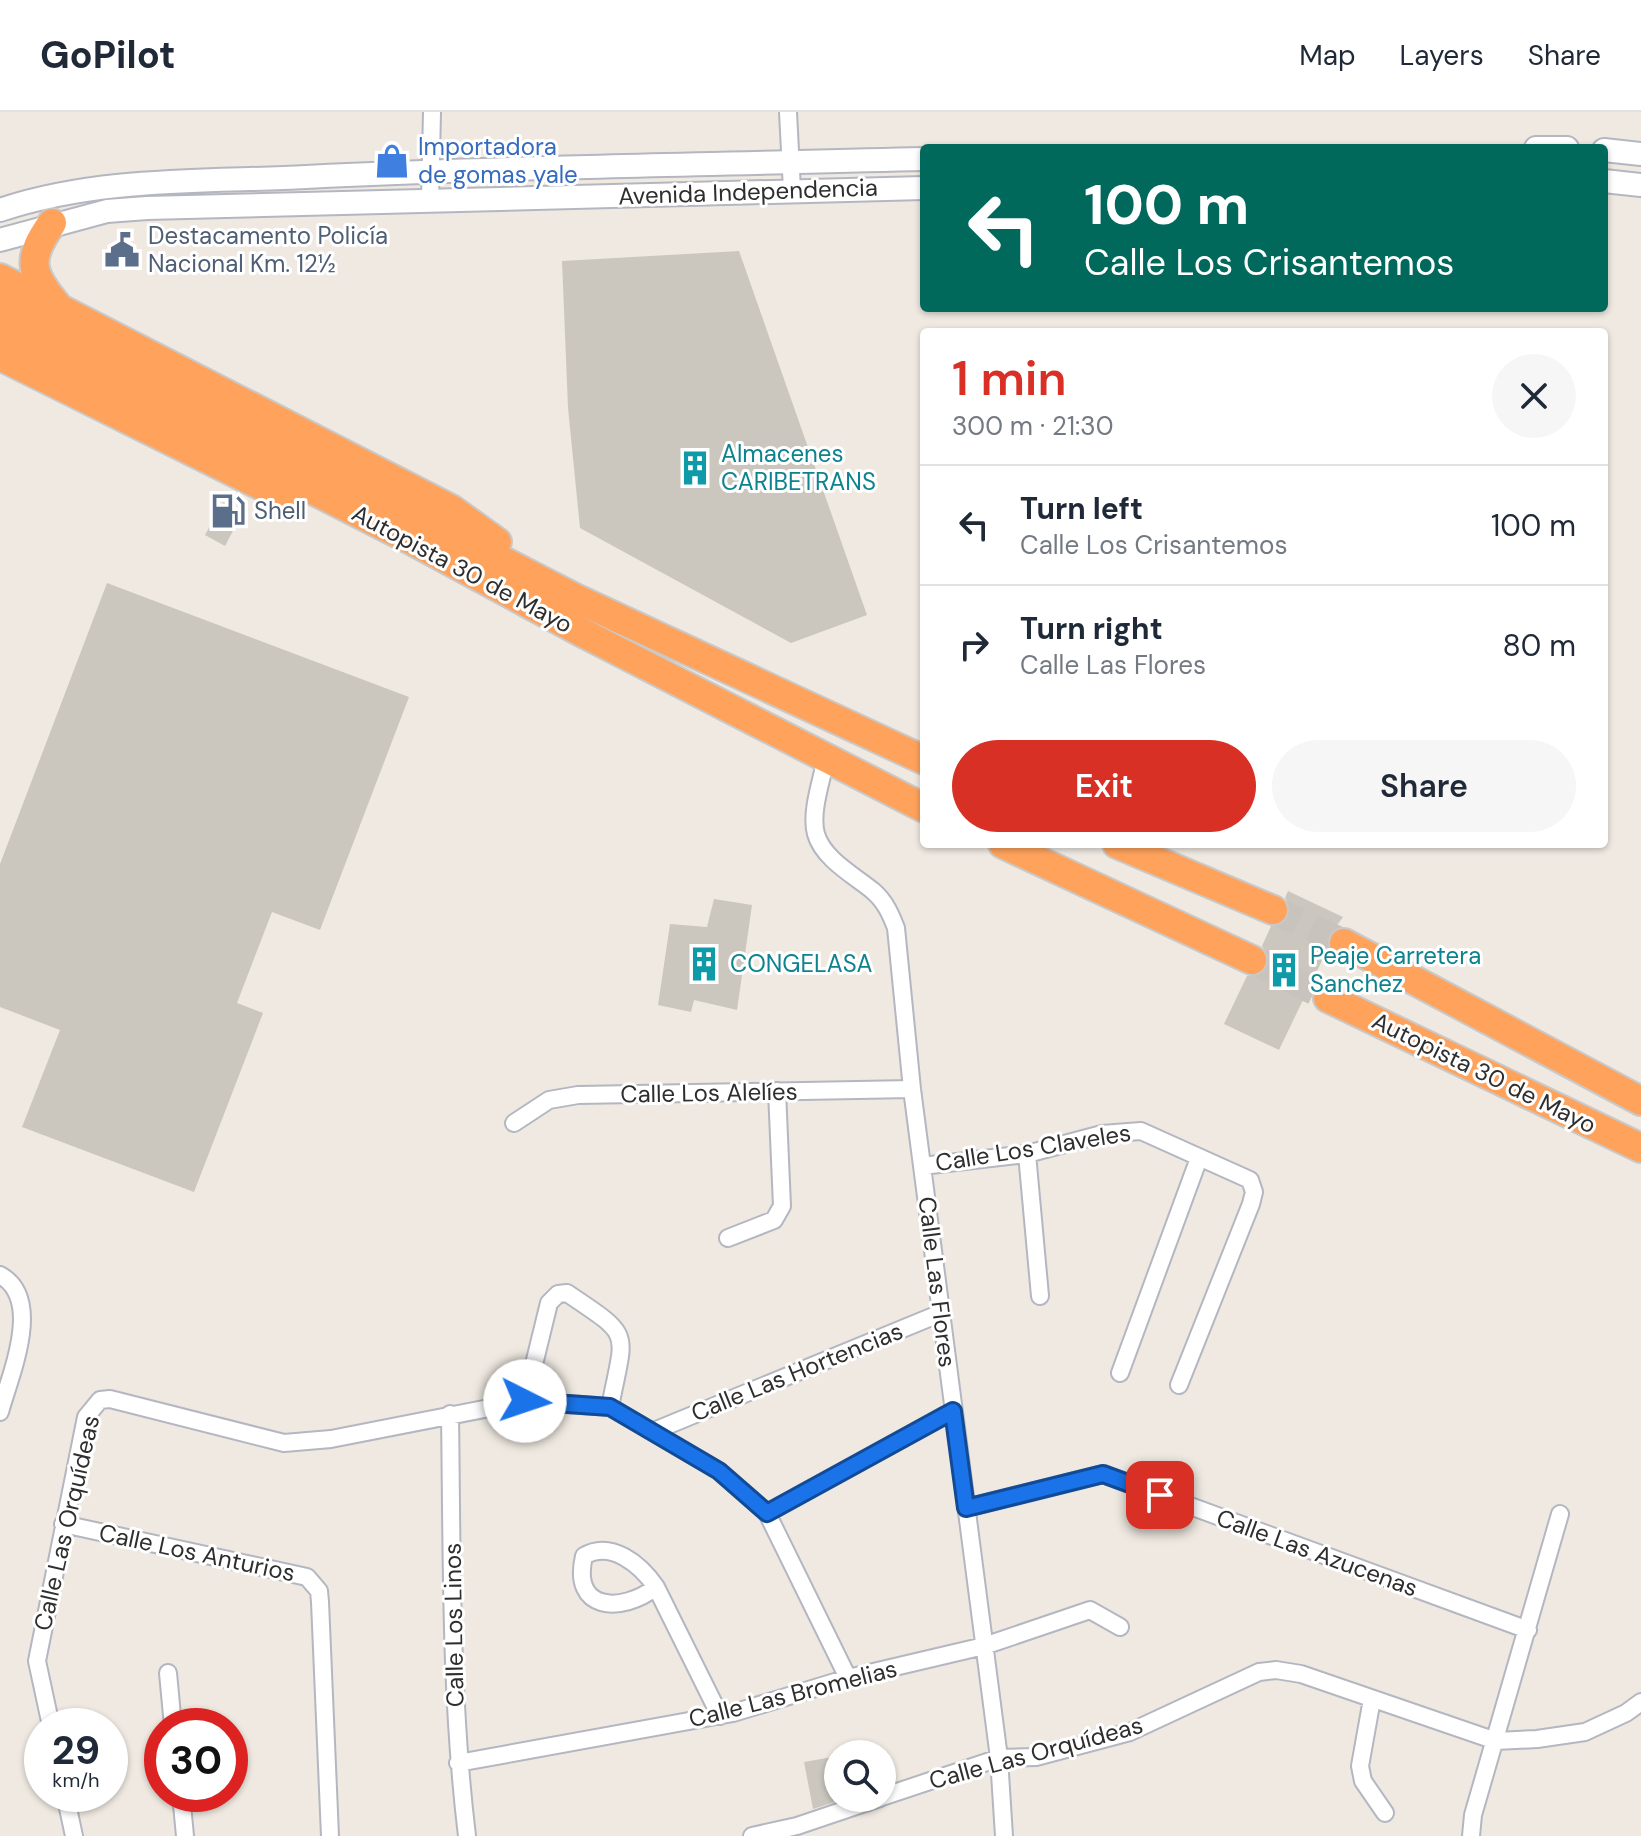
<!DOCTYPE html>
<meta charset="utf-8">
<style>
:root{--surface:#fff;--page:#f6f6f7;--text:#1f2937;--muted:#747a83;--line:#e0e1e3;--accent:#d93025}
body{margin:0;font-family:"DM Sans",sans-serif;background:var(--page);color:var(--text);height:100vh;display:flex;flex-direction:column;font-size:30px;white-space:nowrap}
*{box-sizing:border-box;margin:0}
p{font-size:26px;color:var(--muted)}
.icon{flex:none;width:44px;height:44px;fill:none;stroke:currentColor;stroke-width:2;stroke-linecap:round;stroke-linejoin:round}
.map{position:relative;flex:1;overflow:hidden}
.drawer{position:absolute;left:920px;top:216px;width:688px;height:520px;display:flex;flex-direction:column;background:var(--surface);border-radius:8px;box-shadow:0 2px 6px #0004}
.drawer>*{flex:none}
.hud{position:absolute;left:920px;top:32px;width:688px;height:168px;border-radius:8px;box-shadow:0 2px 6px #0004;background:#00695c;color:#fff;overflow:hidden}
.tools{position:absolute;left:824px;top:1628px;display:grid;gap:16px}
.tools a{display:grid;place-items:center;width:72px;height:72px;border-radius:50%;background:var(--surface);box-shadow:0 2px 6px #0004;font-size:40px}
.speed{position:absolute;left:24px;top:1596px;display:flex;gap:16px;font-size:40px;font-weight:700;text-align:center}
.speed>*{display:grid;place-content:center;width:104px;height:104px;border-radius:50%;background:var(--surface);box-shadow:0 2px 6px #0004;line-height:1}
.speed small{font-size:20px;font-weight:400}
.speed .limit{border:12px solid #d22;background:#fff;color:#111}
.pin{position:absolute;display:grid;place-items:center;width:68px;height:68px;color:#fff;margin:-34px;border-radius:16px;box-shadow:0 4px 12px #0006}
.me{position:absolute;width:88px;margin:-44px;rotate:94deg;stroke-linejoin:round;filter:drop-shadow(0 0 6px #0008)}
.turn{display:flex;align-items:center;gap:28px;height:168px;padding:0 32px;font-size:36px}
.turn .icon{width:104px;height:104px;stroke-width:2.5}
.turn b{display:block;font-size:56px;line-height:68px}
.round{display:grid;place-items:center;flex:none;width:84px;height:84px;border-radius:42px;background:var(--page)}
.summary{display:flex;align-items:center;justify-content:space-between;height:136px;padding:0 32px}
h1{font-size:48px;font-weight:600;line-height:60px;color:var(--accent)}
.primary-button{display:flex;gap:16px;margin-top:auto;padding:16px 32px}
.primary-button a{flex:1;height:92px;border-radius:48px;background:var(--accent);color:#fff;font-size:32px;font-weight:600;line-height:92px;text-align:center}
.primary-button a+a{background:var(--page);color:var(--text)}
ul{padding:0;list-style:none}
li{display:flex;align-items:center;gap:24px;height:120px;padding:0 32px;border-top:2px solid var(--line)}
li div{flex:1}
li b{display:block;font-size:30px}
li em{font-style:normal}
header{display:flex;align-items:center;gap:48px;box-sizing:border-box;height:112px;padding:0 40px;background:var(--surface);border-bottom:2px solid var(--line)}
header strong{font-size:38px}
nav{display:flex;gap:44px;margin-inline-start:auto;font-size:28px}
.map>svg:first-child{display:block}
.building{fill:#cbc7bf}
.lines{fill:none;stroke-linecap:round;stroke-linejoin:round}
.highway-tunnel{stroke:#c8c4bd;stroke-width:28;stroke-dasharray:28 14;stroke-linecap:butt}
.street-casing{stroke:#b4b7c1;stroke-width:20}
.secondary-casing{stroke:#b4b7c1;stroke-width:26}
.highway-casing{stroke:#c9c9c9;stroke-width:32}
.street{stroke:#fff;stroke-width:16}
.secondary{stroke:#fff;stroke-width:22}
.highway{stroke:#ffa35c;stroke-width:28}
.route-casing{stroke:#114b97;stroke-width:20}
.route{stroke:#1a73e8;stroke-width:14}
.labels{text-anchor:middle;stroke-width:6;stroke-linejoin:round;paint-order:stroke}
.shop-label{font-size:24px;fill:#366cbe;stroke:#fff;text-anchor:start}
.street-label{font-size:24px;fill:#2e2e2e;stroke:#fff}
.service-label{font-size:24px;fill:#4e5e75;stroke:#fff;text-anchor:start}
.culture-label{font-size:24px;fill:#0d838f;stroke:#fff;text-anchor:start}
</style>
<header>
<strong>GoPilot</strong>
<nav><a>Map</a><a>Layers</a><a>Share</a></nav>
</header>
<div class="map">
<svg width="1641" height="1724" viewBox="0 0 1641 1724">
<rect width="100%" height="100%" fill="#efe9e1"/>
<path class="building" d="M739,139L867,503L791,531L580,416L568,296L562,149Z
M223,390L243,400L225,434L205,423Z
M107,471L409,585L320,818L272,800L237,891L263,901L194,1080L22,1015L60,918L0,895V752Z
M1288,779L1343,805L1329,824L1328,836L1279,938L1224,912L1247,864L1261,862L1267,856L1269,846L1262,834L1271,814L1283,812L1288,805L1290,795L1285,786Z
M714,787L752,793L737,898L694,888L691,900L658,893L670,812L707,815Z
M838,1644V1689L813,1697L804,1650Z"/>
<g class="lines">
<path class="highway-tunnel" d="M1273,798L1344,831
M1252,848L1328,886"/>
<g class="street-casing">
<path id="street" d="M788,0L792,78
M430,89L432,0
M826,646C822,668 810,700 816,722C823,747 855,764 873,779C885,789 891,803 896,816L912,977L999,1646L1004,1724
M514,1011L549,988L578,983L912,977
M1027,1042L1040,1184
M922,1054L1027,1042L1102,1022L1141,1019L1250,1068L1254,1080L1251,1092L1179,1273
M728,1126L774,1108L782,1094L777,979
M0,1163C44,1187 10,1263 0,1300
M1120,1261L1199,1046
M525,1289L549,1191L558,1182L567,1181C634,1226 625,1217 610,1295
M450,1302C452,1443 450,1584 467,1724
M654,1319L941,1201
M966,1396L1103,1362L1528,1518
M767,1401L953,1299
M63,1412L307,1465L319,1479L320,1490L330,1724
M656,1475C621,1502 571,1499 584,1444C611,1428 640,1452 656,1475L720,1604
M168,1561L173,1614
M1372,1587L1360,1654L1363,1669L1385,1701
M51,1614L37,1549L86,1305L100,1288L110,1287L284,1331L331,1327L525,1289L610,1295L719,1359L767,1401L848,1566
M458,1651L733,1601L848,1566L984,1534L1090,1498L1120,1515
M65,1682L74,1724
M181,1682L185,1724
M882,1685L999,1646L1036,1645L1130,1620L1259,1560L1276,1558L1301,1562L1496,1629L1537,1627L1585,1620L1626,1601L1641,1590
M752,1724L797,1714L880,1686
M1471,1724L1473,1703L1560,1402"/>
</g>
<g class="secondary-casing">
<path id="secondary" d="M1536,36H1567
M1604,38L1641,42
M1604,69L1641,73
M0,98C98,65 204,70 306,65C512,55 718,52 924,47
M0,128L107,99L147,96L924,76"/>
</g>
<g class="highway-casing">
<path id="highway" d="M52,111C27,146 29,160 56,192
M0,166L451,397L497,430
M0,190L575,486L924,648
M0,219L409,427L581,520L924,696
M0,244L282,384
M1003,732L1252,848
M1117,732L1273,798
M1344,831L1641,989
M1328,886L1641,1036"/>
</g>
<use href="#street" class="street"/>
<use href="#secondary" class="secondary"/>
<use href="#highway" class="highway"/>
</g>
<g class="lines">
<g class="route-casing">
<path id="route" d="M525,1289L610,1295L719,1359L767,1401L953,1299L966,1396L1103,1362L1160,1383"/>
</g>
<use href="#route" class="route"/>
</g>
<defs>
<g id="shop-bare" transform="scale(2.76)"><path d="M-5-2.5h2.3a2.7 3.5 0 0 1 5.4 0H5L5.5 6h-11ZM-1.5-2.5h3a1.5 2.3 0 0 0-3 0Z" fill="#3f7fe0" stroke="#fff" stroke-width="2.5" paint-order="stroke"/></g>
<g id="civic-bare" transform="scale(2.76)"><path d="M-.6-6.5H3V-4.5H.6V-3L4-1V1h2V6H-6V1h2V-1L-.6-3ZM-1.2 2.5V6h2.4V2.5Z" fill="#5c6f8a" stroke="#fff" stroke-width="2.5" paint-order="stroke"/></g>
<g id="building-bare" transform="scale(2.76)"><path d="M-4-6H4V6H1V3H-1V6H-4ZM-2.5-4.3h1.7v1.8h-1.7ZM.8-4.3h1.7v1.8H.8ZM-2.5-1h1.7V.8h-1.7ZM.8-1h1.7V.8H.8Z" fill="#0f9aa8" stroke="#fff" stroke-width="2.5" paint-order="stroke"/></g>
<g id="fuel-bare" transform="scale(2.76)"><path d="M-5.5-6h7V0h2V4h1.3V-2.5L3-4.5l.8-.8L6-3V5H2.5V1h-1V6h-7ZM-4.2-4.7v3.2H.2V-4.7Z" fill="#5c6f8a" stroke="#fff" stroke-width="2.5" paint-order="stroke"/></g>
</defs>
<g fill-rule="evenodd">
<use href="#shop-bare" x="392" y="49"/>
<use href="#civic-bare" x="122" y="138"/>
<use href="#building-bare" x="695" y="356"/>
<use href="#fuel-bare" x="228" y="399"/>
<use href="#building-bare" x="704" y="852"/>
<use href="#building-bare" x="1284" y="858"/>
</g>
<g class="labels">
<g class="shop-label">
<text x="418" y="43">Importadora<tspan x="418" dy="28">de gomas yale</tspan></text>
</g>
<g class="street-label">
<text transform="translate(748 80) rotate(-2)" y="8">Avenida Independencia</text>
<text transform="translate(462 457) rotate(28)" y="8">Autopista 30 de Mayo</text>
<text transform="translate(1484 961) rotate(26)" y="8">Autopista 30 de Mayo</text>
<text transform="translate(709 981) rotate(-1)" y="8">Calle Los Alelíes</text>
<text transform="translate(1033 1036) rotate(-9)" y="8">Calle Los Claveles</text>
<text transform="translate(937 1170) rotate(83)" y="8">Calle Las Flores</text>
<text transform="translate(797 1260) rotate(-22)" y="8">Calle Las Hortencias</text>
<text transform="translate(67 1411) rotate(-77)" y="8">Calle Las Orquídeas</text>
<text transform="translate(197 1441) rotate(12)" y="8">Calle Los Anturios</text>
<text transform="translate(1317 1441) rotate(20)" y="8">Calle Las Azucenas</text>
<text transform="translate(454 1513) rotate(-91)" y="8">Calle Los Linos</text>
<text transform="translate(793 1582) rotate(-14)" y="8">Calle Las Bromelias</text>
<text transform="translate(1036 1641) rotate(-15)" y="8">Calle Las Orquídeas</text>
</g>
<g class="service-label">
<text x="148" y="132">Destacamento Policía<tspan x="148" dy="28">Nacional Km. 12½</tspan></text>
<text x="254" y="407">Shell</text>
</g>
<g class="culture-label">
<text x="721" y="350">Almacenes<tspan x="721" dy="28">CARIBETRANS</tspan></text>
<text x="1310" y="852">Peaje Carretera<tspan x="1310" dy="28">Sanchez</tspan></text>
<text x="730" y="860">CONGELASA</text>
</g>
</g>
</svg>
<div class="tools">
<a><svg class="icon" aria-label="search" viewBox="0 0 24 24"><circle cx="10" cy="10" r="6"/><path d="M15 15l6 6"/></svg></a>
</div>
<div class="speed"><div>29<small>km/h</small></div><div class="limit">30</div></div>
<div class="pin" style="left:1160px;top:1383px;background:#d93025"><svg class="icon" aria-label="arrive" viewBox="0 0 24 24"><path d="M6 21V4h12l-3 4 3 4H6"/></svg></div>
<svg class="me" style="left:525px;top:1289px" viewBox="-20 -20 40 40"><circle r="19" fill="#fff"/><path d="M0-13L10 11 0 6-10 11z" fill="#1a73e8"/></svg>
<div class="hud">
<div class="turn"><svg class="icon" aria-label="left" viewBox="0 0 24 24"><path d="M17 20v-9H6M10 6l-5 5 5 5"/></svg><div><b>100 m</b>Calle Los Crisantemos</div></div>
</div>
<section class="drawer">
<div class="summary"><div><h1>1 min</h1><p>300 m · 21:30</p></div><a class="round"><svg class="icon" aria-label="close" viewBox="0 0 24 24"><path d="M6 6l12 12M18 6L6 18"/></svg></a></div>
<ul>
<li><svg class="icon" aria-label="left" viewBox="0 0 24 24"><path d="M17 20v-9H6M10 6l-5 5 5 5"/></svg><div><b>Turn left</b><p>Calle Los Crisantemos</p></div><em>100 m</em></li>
<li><svg class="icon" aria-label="right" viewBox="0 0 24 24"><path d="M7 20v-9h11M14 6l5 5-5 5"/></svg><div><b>Turn right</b><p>Calle Las Flores</p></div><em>80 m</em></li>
</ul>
<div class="primary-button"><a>Exit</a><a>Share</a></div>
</section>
</div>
